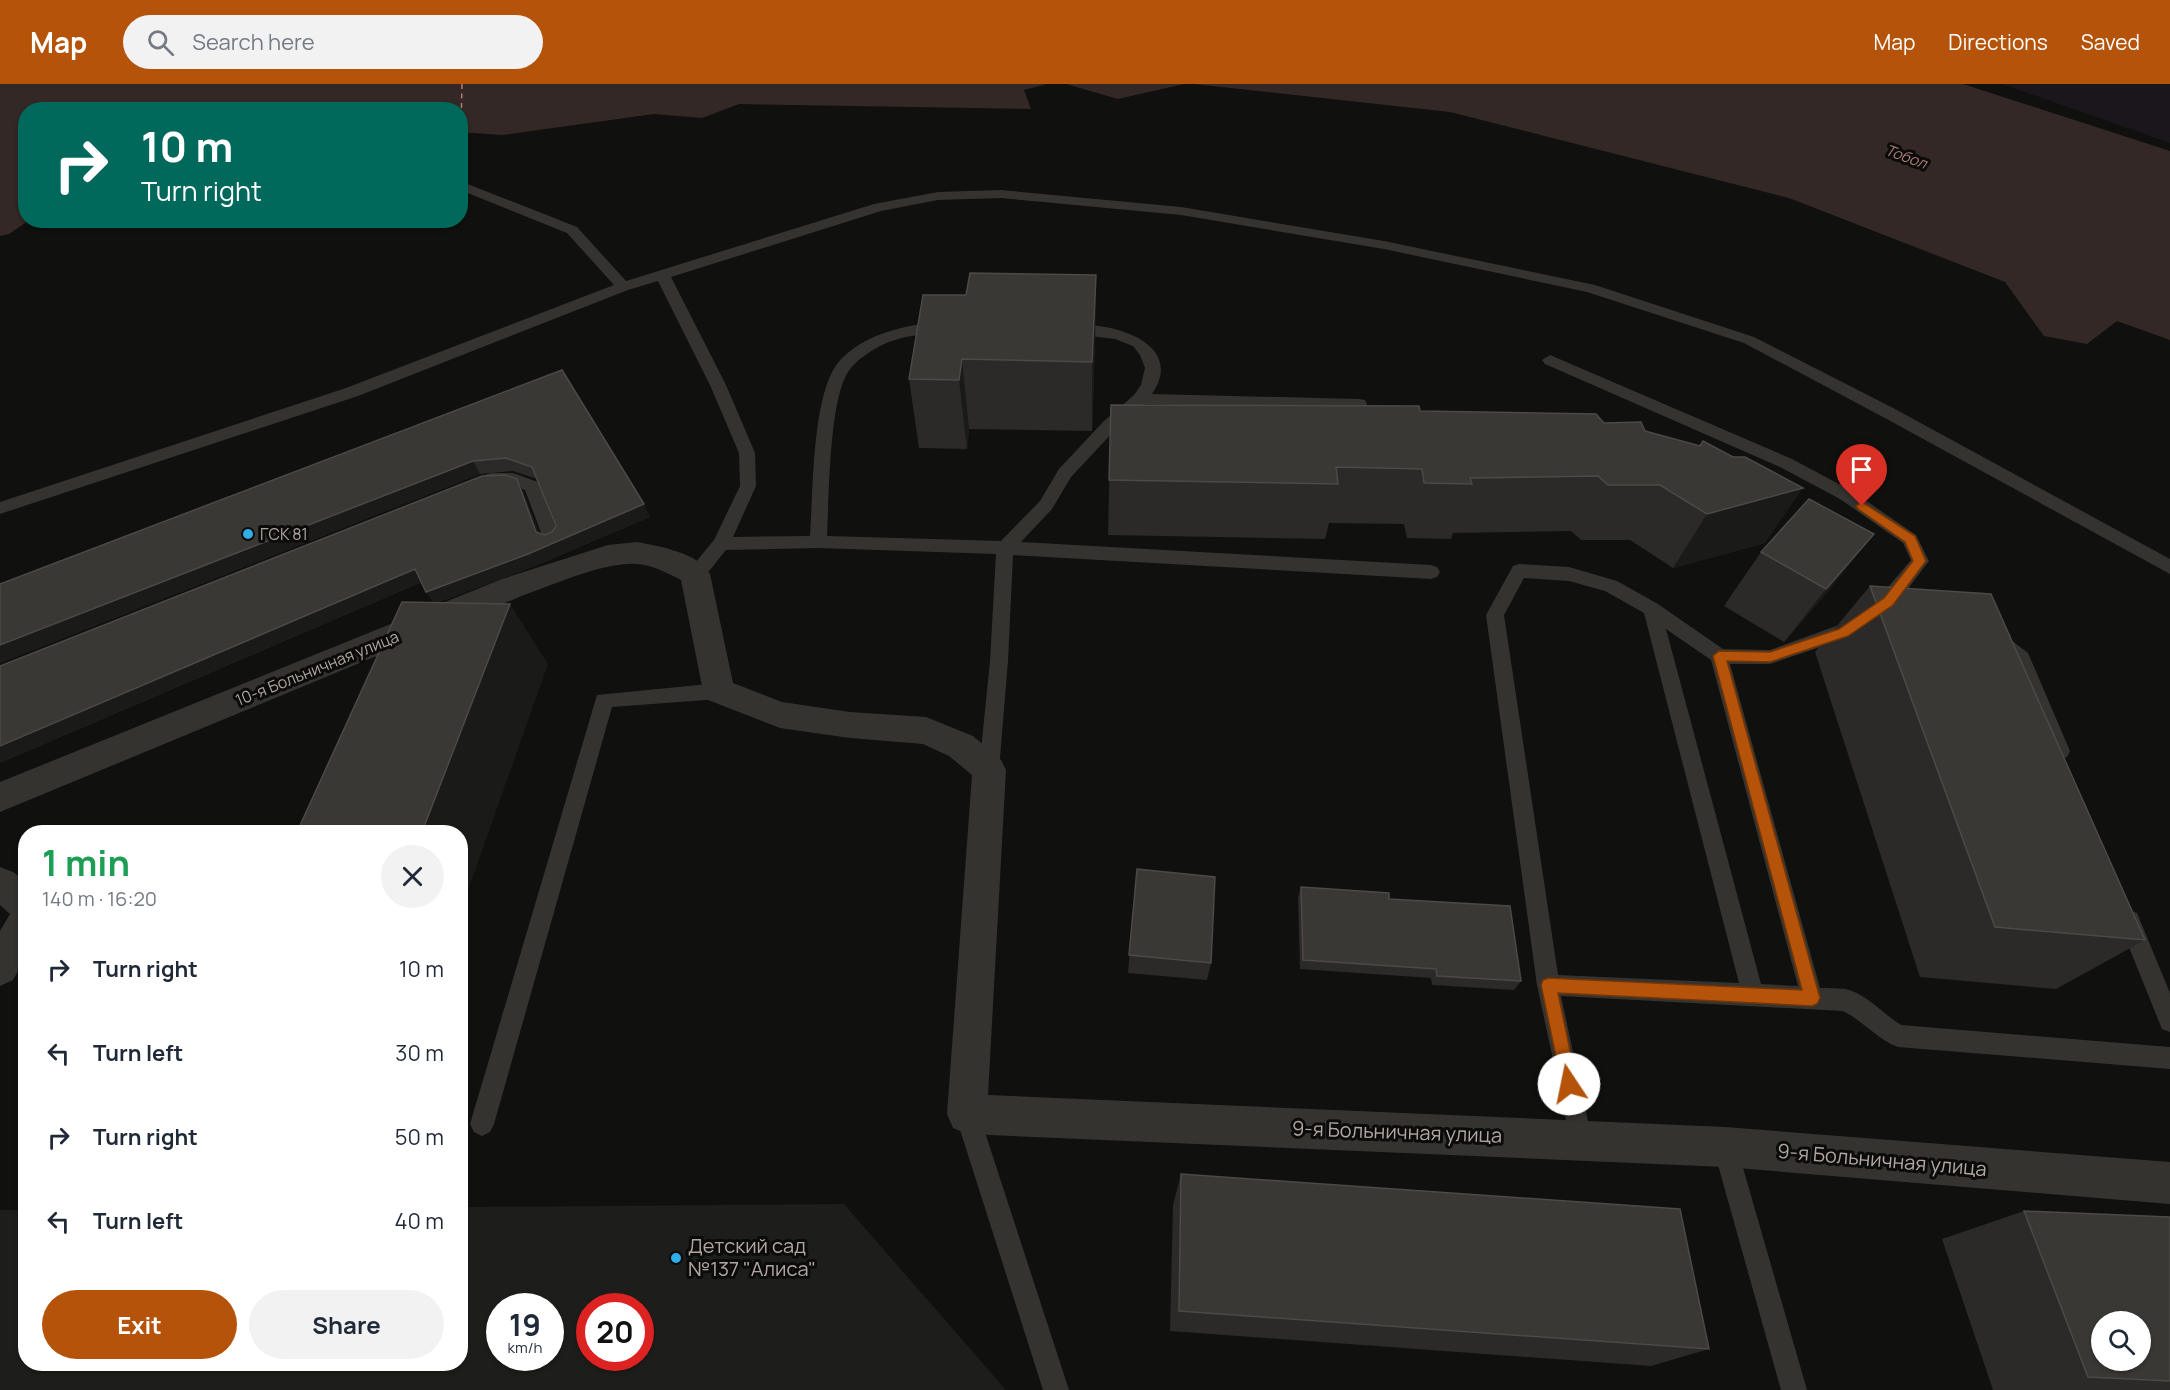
<!DOCTYPE html>
<meta charset="utf-8">
<style>
:root{--surface:#fff;--page:#f2f2f3;--text:#1f2937;--muted:#747a83;--accent:#b45309}
body{margin:0;font-family:Manrope,sans-serif;background:var(--page);color:var(--text);height:100vh;display:flex;flex-direction:column;font-size:22px;white-space:nowrap}
*{box-sizing:border-box;margin:0}
p{font-size:20px;color:var(--muted)}
.icon{flex:none;width:33px;height:33px;fill:none;stroke:currentColor;stroke-width:2;stroke-linecap:round;stroke-linejoin:round}
.map{position:relative;flex:1;overflow:hidden}
.sheet{position:absolute;left:18px;top:741px;width:450px;height:546px;display:flex;flex-direction:column;background:var(--surface);border-radius:24px;box-shadow:0 2px 4px #0004}
.sheet>*{flex:none}
.banner{position:absolute;left:18px;top:18px;width:450px;height:126px;border-radius:24px;box-shadow:0 2px 4px #0004;background:#00695c;color:#fff;overflow:hidden}
.tools{position:absolute;left:2091px;top:1227px;display:grid;gap:12px}
.tools a{display:grid;place-items:center;width:60px;height:60px;border-radius:50%;background:var(--surface);box-shadow:0 2px 4px #0004;font-size:30px}
.speed{position:absolute;left:486px;top:1209px;display:flex;gap:12px;font-size:30px;font-weight:700;text-align:center}
.speed>*{display:grid;place-content:center;width:78px;height:78px;border-radius:50%;background:var(--surface);box-shadow:0 2px 4px #0004;line-height:1}
.speed small{font-size:15px;font-weight:400}
.speed .limit{border:9px solid #d22;background:#fff;color:#111}
.pin{position:absolute;display:grid;place-items:center;width:51px;height:51px;color:#fff;margin:-62px -26px;border-radius:50% 50% 50% 0;rotate:-45deg;box-shadow:0 0 6px #0007}
.pin .icon{rotate:45deg}
.me{position:absolute;width:66px;margin:-33px;rotate:349deg;stroke-linejoin:round;filter:drop-shadow(0 0 4px #0008)}
.turn{display:flex;align-items:center;gap:21px;height:126px;padding:0 24px;font-size:27px}
.turn .icon{width:78px;height:78px;stroke-width:2.5}
.turn b{display:block;font-size:42px;line-height:51px}
.round{display:grid;place-items:center;flex:none;width:63px;height:63px;border-radius:32px;background:var(--page)}
.headline{display:flex;align-items:center;justify-content:space-between;height:102px;padding:0 24px}
h1{font-size:36px;font-weight:700;line-height:45px;color:#1e9e55}
.cta{display:flex;gap:12px;margin-top:auto;padding:12px 24px}
.cta a{flex:1;height:69px;border-radius:36px;background:var(--accent);color:#fff;font-size:24px;font-weight:700;line-height:69px;text-align:center}
.cta a+a{background:var(--page);color:var(--text)}
ul{padding:0;list-style:none}
li{display:flex;align-items:center;gap:18px;height:84px;padding:0 24px}
li div{flex:1}
li b{display:block;font-size:22px}
li em{font-style:normal}
header{display:flex;align-items:center;gap:36px;box-sizing:border-box;height:84px;padding:0 30px;background:var(--accent);color:#fff}
header strong{font-size:28px}
nav{display:flex;gap:33px;margin-inline-start:auto;font-size:21px}
.search{width:420px;height:54px;background:var(--page);display:flex;align-items:center;gap:15px;box-sizing:border-box;padding:0 21px;border-radius:33px;color:var(--muted);font-size:22px}
.map>svg:first-child{display:block}
.built{fill:#1d1d1b;fill-rule:evenodd}
.green{fill:#1a161b}
.water{fill:#332826}
.lines{fill:none;stroke-linecap:round;stroke-linejoin:round}
.ferry{stroke:#ac7e78;stroke-width:1.5;stroke-dasharray:5 4.5;stroke-linecap:butt}
.lane{fill:#353330;fill-rule:evenodd}
.street{fill:#353330;fill-rule:evenodd}
.wall{fill:#2b2a28}
.shaded-wall{fill:#1a1a19}
.building{fill:#393835;stroke:#4c4946;stroke-width:1.5;fill-rule:evenodd}
.route{fill:#b45309;stroke:#753606;stroke-width:1.5}
.poi-dot{fill:#2daeeb;stroke:#0b0b0a;stroke-width:2}
.labels{text-anchor:middle;stroke-width:6;stroke-linejoin:round;paint-order:stroke}
.far-water-label{font-size:15px;font-style:italic;fill:#ac7e78;stroke:#0b0b0a}
.poi-label{font-size:16px;fill:#b1a6a1;stroke:#0b0b0a;text-anchor:start}
.street-label{font-size:16px;fill:#b1a6a1;stroke:#0b0b0a}
.near-street-label{font-size:20px;fill:#b1a6a1;stroke:#0b0b0a}
.near-poi-label{font-size:20px;fill:#b1a6a1;stroke:#0b0b0a;text-anchor:start}
</style>
<header>
<strong>Map</strong>
<div class="search"><svg class="icon" aria-label="search" viewBox="0 0 24 24"><circle cx="10" cy="10" r="6"/><path d="M15 15l6 6"/></svg>Search here</div>
<nav><a>Map</a><a>Directions</a><a>Saved</a></nav>
</header>
<div class="map">
<svg width="2170" height="1306" viewBox="0 0 2170 1306">
<rect width="100%" height="100%" fill="#10100f"/>
<path class="built" d="M844,1120L1006,1306H0V1126H25L26,1280H460L461,1123ZM500,1222H550V1274H500ZM590,1222H640V1274H590Z"/>
<path class="green" d="M2002,0H2170V59Z"/>
<path class="water" d="M0,0H1047L1024,6L1031,25L739,20L702,34L654,30L502,51L461,48L460,26H26V136L28,137L9,150L0,152Z
M1066,0H1184L1118,15Z
M1194,0H1963L2170,67V256L2117,237L2087,260L2044,252L2005,198L1789,114L1450,28Z"/>
<g class="lines">
<path class="ferry" d="M461,43L462,0"/>
<path class="lane" d="M460,43L467,47L465,54L460,55Z
M460,97L577,143L626,197L874,120L938,108L1001,106L1181,123L1384,157L1595,201L1754,253L1895,325L2170,475V490L1883,333L1744,259L1587,208L1384,165L1181,131L1001,114L938,116L881,127L671,193L726,301L755,369L756,402L733,453L810,452C813,409 812,313 837,280C861,250 906,241 942,237L949,242L947,245C924,251 902,251 880,262C869,268 855,277 848,288C829,318 829,413 827,452L1001,457L1040,417L1059,385L1103,338L1134,311L1141,301L1145,284L1140,271L1133,262L1115,255L1065,249L1063,246C1075,231 1194,248 1152,310L1359,315L1365,316L1367,320L1365,324L1359,325L1144,320L1115,346L1071,393L1052,425L1021,458L1431,481L1437,483L1440,488L1437,493L1431,495L1013,471L1008,577L999,686L996,692L989,694L982,692L979,686L990,577L996,470L818,464L726,466C716,477 704,500 689,495L686,490L714,456L740,402L739,369L710,301L658,197L628,206L358,312L0,430V418L346,304L614,201L567,149L460,106Z
M1550,271L1792,375L1852,407L1916,451L1929,477L1894,523L1881,529L1875,527L1872,522L1911,476L1903,459L1840,415L1780,383L1545,280L1542,276Z
M491,389H513L538,398L560,455L557,459L551,461L545,459L525,406L512,401L485,399L483,395L485,391Z
M1519,480L1569,483L1617,497L1658,520L1723,565L1770,566L1850,537L1856,539L1859,544L1850,553L1770,580H1730L1820,904C1828,904 1837,904 1845,905C1866,909 1883,930 1901,941L2170,963V985L1898,963C1877,955 1863,937 1843,927L1561,912L1592,1056L1588,1064L1580,1068L1572,1064L1537,901L1486,531L1513,482ZM1524,494L1569,497L1605,507L1644,529L1739,899L1558,891L1504,531ZM1666,545L1711,576L1798,902L1761,900Z
M1999,550L2006,552L2028,569L2070,667L2067,673L2060,675L2053,673L2014,579L1992,562L1990,557L1992,552Z
M719,599L726,602L728,607L726,612L719,615L612,623L494,1040L490,1048L482,1052L474,1048L470,1040L597,611Z
M2129,826L2137,829L2170,909V948L2162,945L2118,836L2121,829Z
M967,1018L975,1022L979,1030L1069,1306H1043L955,1030L959,1022Z
M1725,1051L1734,1054L1737,1063L1807,1306H1781L1713,1063L1716,1054Z"/>
<path class="street" d="M637,458C659,462 699,469 710,490L733,599L782,618L850,628L926,633L973,652L1001,676L1006,686L988,1011L1725,1043L2170,1078V1120L1725,1083L967,1050L953,1044L947,1030L972,691L949,672L923,660L850,654L780,644L708,616L703,607L681,496C667,489 653,481 637,480C603,478 557,500 524,511L0,728V698L502,495L608,461Z
M0,783L13,788L26,798V873L13,896L0,902V847L10,830L0,821Z"/>
</g>
<path class="wall" d="M1096,191L1095,261L1092,347L969,345L967,365L919,364L909,295Z
M562,286L650,433L535,482L438,518L548,580L434,518L426,508L422,498L0,679L517,395L523,408L539,449L545,451L552,448L556,442L537,395L513,387L480,390L0,579Z
M1111,321L1420,327L1604,339L1645,347L1733,373L1765,459L1673,484L1630,456H1581L1571,447L1453,449L1451,455L1407,454L1404,440L1329,439L1325,455L1108,451Z
M1761,468L1831,504L1784,558L1724,522Z
M1870,502L2145,856L2056,905L1920,893L1815,568Z
M1137,785L1211,879L1207,896L1128,889Z
M1301,803L1389,815L1521,897L1514,906L1432,901L1431,894L1300,885L1298,813Z
M1181,1090L1709,1265L1651,1282L1170,1247L1173,1121Z
M2024,1127L2170,1133V1306H1993L1942,1155Z"/>
<path class="shaded-wall" d="M1096,191L1095,261L1092,347V278Z
M962,275L969,345L967,365L959,296Z
M473,377L480,390L0,579V561Z
M517,395L523,408L543,460L536,448Z
M1803,404L1765,459L1673,484L1707,430Z
M644,420L650,433L535,482L435,520L426,508Z
M1874,450L1831,504L1784,558L1826,505Z
M415,485L424,497L0,679V662Z
M510,520L548,580L460,829V748H422Z"/>
<path class="building" d="M970,189L1096,191L1092,278L962,275L959,296L909,295L923,211H966Z
M562,286L644,420L528,470L426,508L415,485L0,662V582L482,392L505,391L517,395L536,448L545,451L552,448L556,442L532,383L506,374L473,377L0,561V500Z
M1111,321L1419,322L1420,327L1596,330L1604,339L1641,338L1645,347L1700,362L1703,357L1733,373H1745L1803,404L1707,430L1660,401H1608L1598,392L1470,394L1472,400L1424,399L1422,385L1336,383L1338,400L1109,396Z
M1809,415L1874,450L1826,505L1761,468Z
M1870,502L1991,510L2145,856L1995,843Z
M402,518L510,520L422,748H297Z
M1137,785L1215,793L1211,879L1129,871Z
M1301,803L1389,809V815L1510,822L1521,897L1437,892L1436,885L1303,876Z
M1181,1090L1680,1125L1709,1265L1179,1227Z
M2024,1127L2170,1133V1297L2088,1293ZM2102,1238H2140V1276H2102Z"/>
<path class="route" d="M1862,418L1915,452L1926,477L1893,521L1848,552L1770,578L1727,577L1820,914L1817,920L1812,922L1558,909L1577,1000L1574,1006L1569,1008L1563,1006L1541,901L1543,896L1548,894L1802,906L1713,572L1719,567L1770,568L1839,545L1884,514L1913,477L1905,458L1858,425L1856,422Z"/>
<g class="poi-dot">
<circle cx="248" cy="450" r="6"/>
<circle cx="676" cy="1174" r="6"/>
</g>
<g class="labels">
<g class="far-water-label">
<text transform="translate(1906 73) rotate(20)" y="5">Тобол</text>
</g>
<g class="poi-label">
<text x="260" y="456">ГСК 81</text>
</g>
<g class="street-label">
<text transform="translate(317 584) rotate(-22)" y="6">10-я Больничная улица</text>
</g>
<g class="near-street-label">
<text transform="translate(1397 1048) rotate(2)" y="7">9-я Больничная улица</text>
<text transform="translate(1882 1076) rotate(5)" y="7">9-я Больничная улица</text>
</g>
<g class="near-poi-label">
<text x="688" y="1169">Детский сад<tspan x="688" dy="23">№137 "Алиса"</tspan></text>
</g>
</g>
</svg>
<div class="tools">
<a><svg class="icon" aria-label="search" viewBox="0 0 24 24"><circle cx="10" cy="10" r="6"/><path d="M15 15l6 6"/></svg></a>
</div>
<div class="speed"><div>19<small>km/h</small></div><div class="limit">20</div></div>
<div class="pin" style="left:1862px;top:422px;background:#d93025"><svg class="icon" aria-label="arrive" viewBox="0 0 24 24"><path d="M6 21V4h12l-3 4 3 4H6"/></svg></div>
<svg class="me" style="left:1569px;top:1000px" viewBox="-20 -20 40 40"><circle r="19" fill="#fff"/><path d="M0-13L10 11 0 6-10 11z" fill="#b45309"/></svg>
<div class="banner">
<div class="turn"><svg class="icon" aria-label="right" viewBox="0 0 24 24"><path d="M7 20v-9h11M14 6l5 5-5 5"/></svg><div><b>10 m</b>Turn right</div></div>
</div>
<section class="sheet">
<div class="headline"><div><h1>1 min</h1><p>140 m · 16:20</p></div><a class="round"><svg class="icon" aria-label="close" viewBox="0 0 24 24"><path d="M6 6l12 12M18 6L6 18"/></svg></a></div>
<ul>
<li><svg class="icon" aria-label="right" viewBox="0 0 24 24"><path d="M7 20v-9h11M14 6l5 5-5 5"/></svg><div><b>Turn right</b></div><em>10 m</em></li>
<li><svg class="icon" aria-label="left" viewBox="0 0 24 24"><path d="M17 20v-9H6M10 6l-5 5 5 5"/></svg><div><b>Turn left</b></div><em>30 m</em></li>
<li><svg class="icon" aria-label="right" viewBox="0 0 24 24"><path d="M7 20v-9h11M14 6l5 5-5 5"/></svg><div><b>Turn right</b></div><em>50 m</em></li>
<li><svg class="icon" aria-label="left" viewBox="0 0 24 24"><path d="M17 20v-9H6M10 6l-5 5 5 5"/></svg><div><b>Turn left</b></div><em>40 m</em></li>
</ul>
<div class="cta"><a>Exit</a><a>Share</a></div>
</section>
</div>
